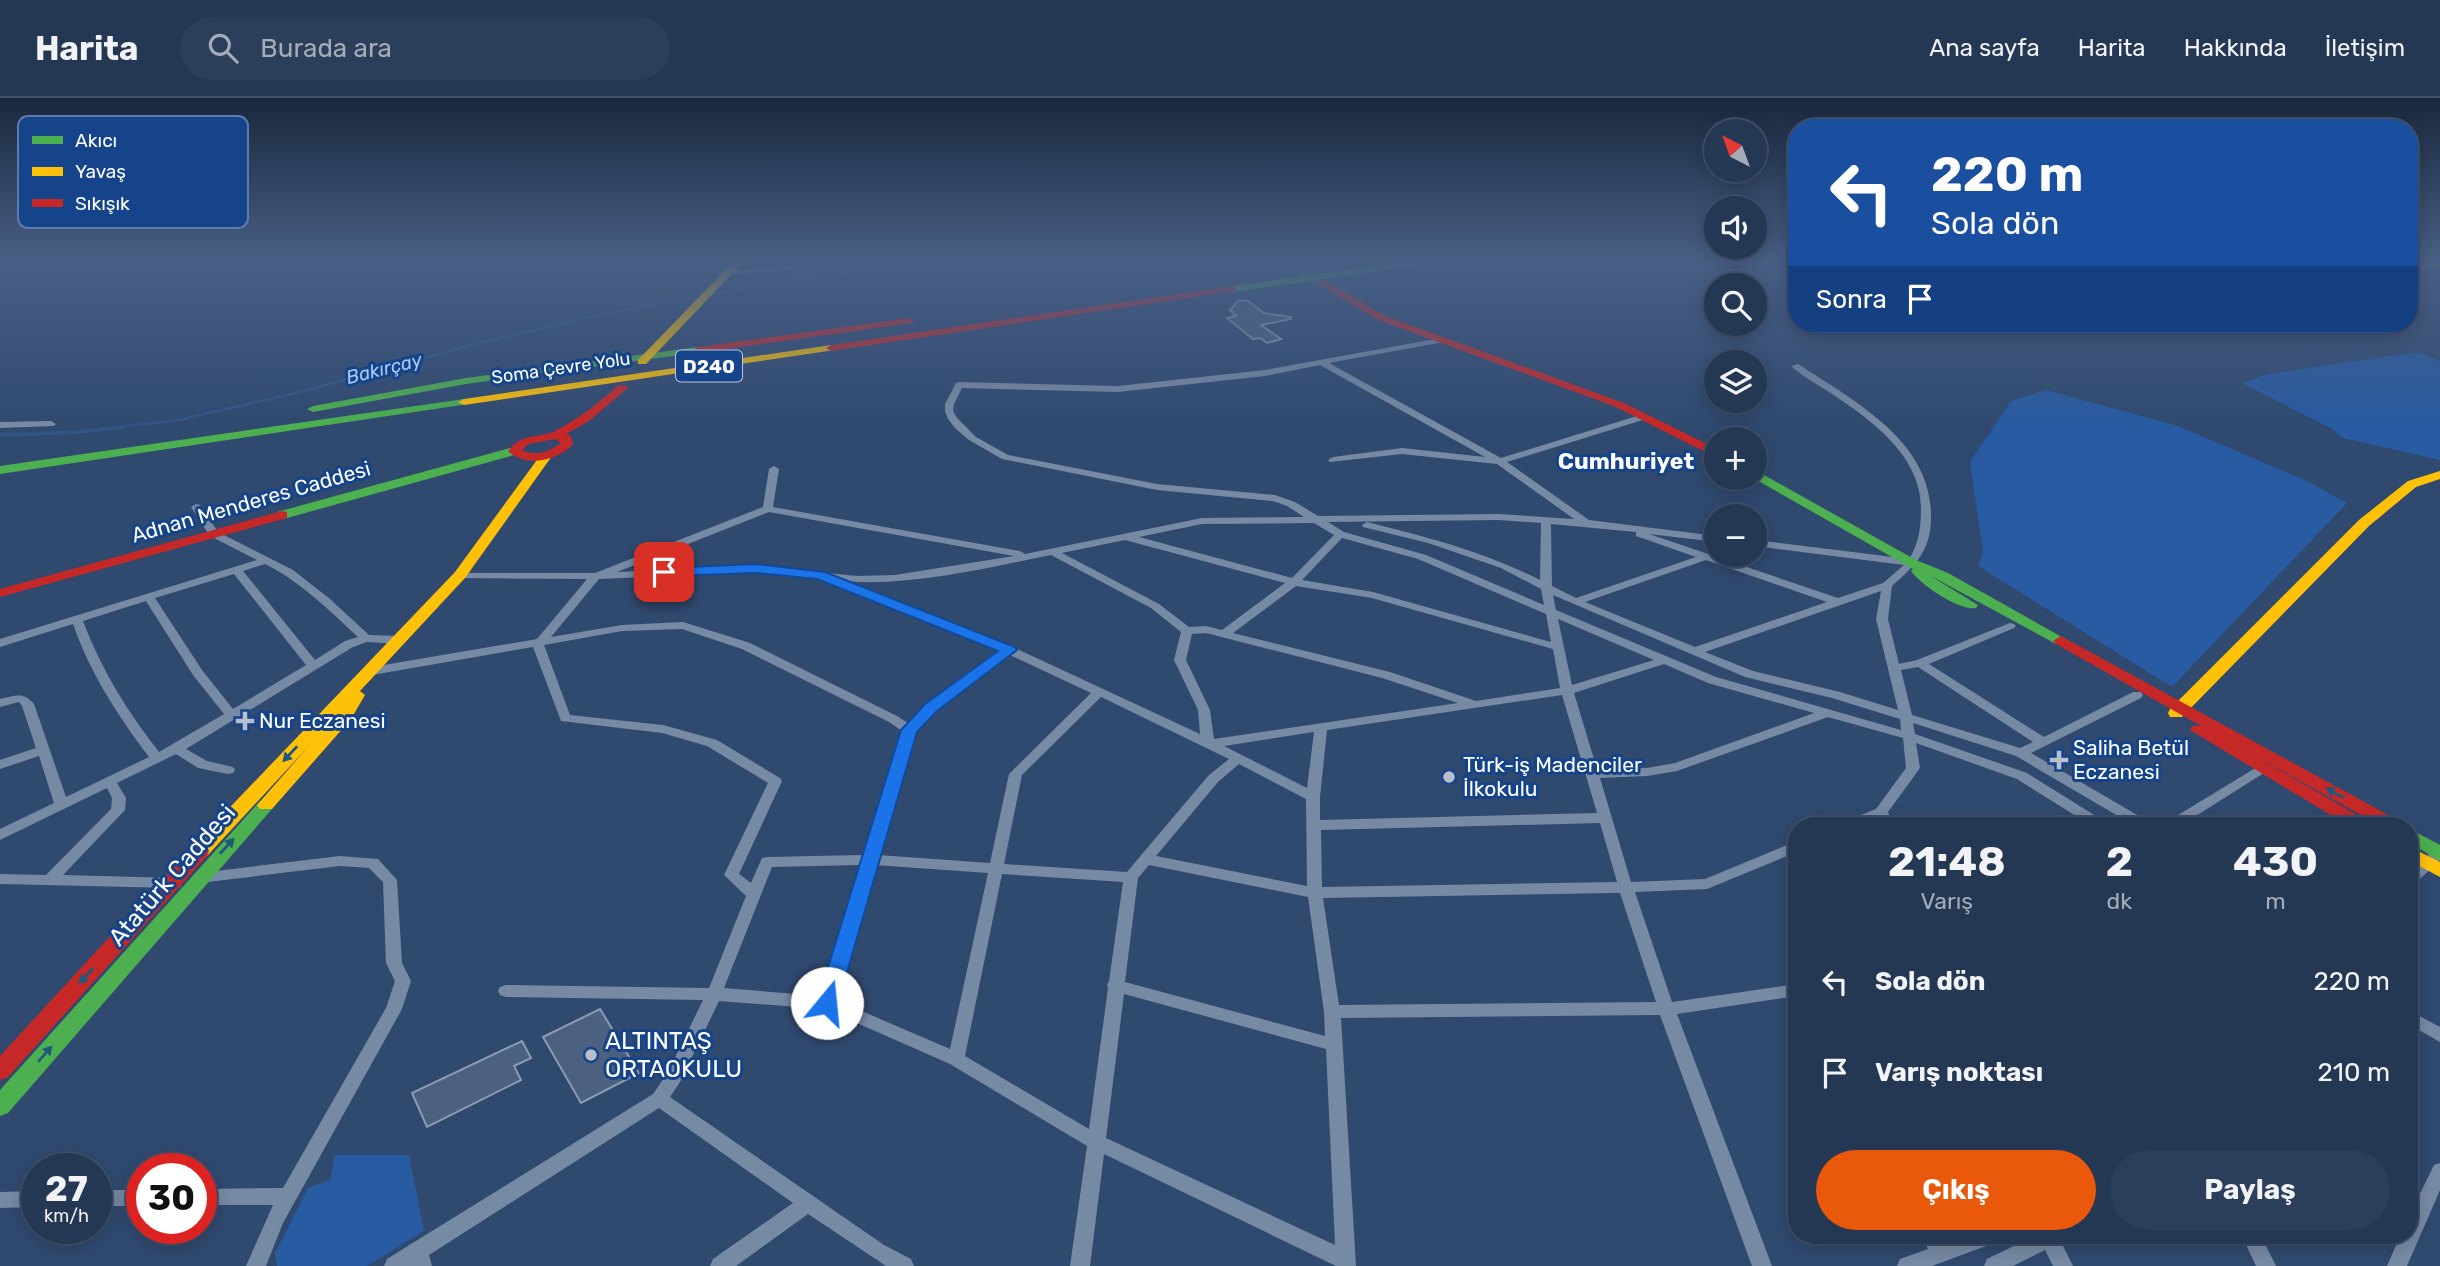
<!DOCTYPE html>
<html lang="tr">
<meta charset="utf-8">
<style>
:root{--surface:#243753;--page:#2c3f5a;--text:#f1f3f6;--muted:#a3acb8;--line:#41516a;--accent:#ea580c}
body{margin:0;font-family:Rubik,sans-serif;background:var(--page);color:var(--text);height:100vh;display:flex;flex-direction:column;font-size:26px;white-space:nowrap}
*{box-sizing:border-box;margin:0}
p{font-size:23px;color:var(--muted)}
.icon{flex:none;width:38px;height:38px;fill:none;stroke:currentColor;stroke-width:2;stroke-linecap:round;stroke-linejoin:round}
.map{position:relative;flex:1;overflow:hidden}
.details{position:absolute;left:1788px;top:719px;width:630px;height:427px;display:flex;flex-direction:column;background:var(--surface);border-radius:28px;box-shadow:0 4px 18px #0003,0 0 0 2px var(--line)}
.details>*{flex:none}
.hud{position:absolute;left:1788px;top:21px;width:630px;height:214px;border-radius:28px;box-shadow:0 4px 18px #0003,0 0 0 2px var(--line);background:#1a4fa0;color:#fff;overflow:hidden}
.needle{width:46px;rotate:319deg}
.controls{position:absolute;left:1704px;top:21px;display:grid;gap:14px}
.controls a{display:grid;place-items:center;width:63px;height:63px;border-radius:50%;background:var(--surface);box-shadow:0 4px 18px #0003,0 0 0 2px var(--line);font-size:35px}
.speed{position:absolute;left:21px;top:1055px;display:flex;gap:14px;font-size:35px;font-weight:700;text-align:center}
.speed>*{display:grid;place-content:center;width:91px;height:91px;border-radius:50%;background:var(--surface);box-shadow:0 4px 18px #0003,0 0 0 2px var(--line);line-height:1}
.speed small{font-size:18px;font-weight:400}
.speed .limit{border:10px solid #d22;background:#fff;color:#111}
.pin{position:absolute;display:grid;place-items:center;width:60px;height:60px;color:#fff;margin:-30px;border-radius:14px;box-shadow:0 4px 10px #0006}
.me{position:absolute;width:77px;margin:-38px;rotate:17deg;stroke-linejoin:round;filter:drop-shadow(0 0 5px #0008)}
.turn{display:flex;align-items:center;gap:24px;height:147px;padding:0 28px;font-size:32px}
.turn .icon{width:91px;height:91px;stroke-width:2.5}
.turn b{display:block;font-size:49px;line-height:60px}
.then{display:flex;align-items:center;height:66px;padding:0 28px;background:#0003;gap:14px;font-size:26px}
.eta{display:flex;justify-content:space-evenly;align-items:center;height:119px;text-align:center}
.eta b{font-size:42px;font-weight:700;line-height:49px}
.button{display:flex;gap:14px;margin-top:auto;padding:14px 28px}
.button a{flex:1;height:80px;border-radius:42px;background:var(--accent);color:#fff;font-size:28px;font-weight:700;line-height:80px;text-align:center}
.button a+a{background:var(--page);color:var(--text)}
ul{padding:0;list-style:none}
li{display:flex;align-items:center;gap:21px;height:91px;padding:0 28px}
li div{flex:1}
li b{display:block;font-size:26px}
li em{font-style:normal}
header{display:flex;align-items:center;gap:42px;box-sizing:border-box;height:98px;padding:0 35px;background:var(--surface);border-bottom:2px solid var(--line)}
header strong{font-size:33px}
nav{display:flex;gap:38px;margin-inline-start:auto;font-size:24px}
.search{width:490px;height:63px;background:var(--page);display:flex;align-items:center;gap:18px;box-sizing:border-box;padding:0 24px;border-radius:38px;color:var(--muted);font-size:26px}
.map>svg:first-child{display:block}
.green{fill:#285ba1}
.lines{fill:none;stroke-linecap:round;stroke-linejoin:round}
.stream-far1{stroke:#325588;stroke-width:2.5}
.stream{stroke:#325588;stroke-width:3.5}
.building{fill:#4c6180;stroke:#8b9bb2;stroke-width:2}
.secondary-tunnel{stroke:#4f6485;stroke-width:11;stroke-dasharray:11 6;stroke-linecap:butt}
.street{fill:#778aa4;fill-rule:evenodd}
.fast{fill:#4caf50;fill-rule:evenodd}
.slow{fill:#ffc107;fill-rule:evenodd}
.jam{fill:#c62828;fill-rule:evenodd}
.oneway{fill:#20597e}
.route{fill:#1a73e8;stroke:#114b97;stroke-width:2}
.poi-dot{fill:#b7bfcd;stroke:#15448a;stroke-width:2.5}
.labels{text-anchor:middle;stroke-width:6;stroke-linejoin:round;paint-order:stroke}
.far-street-label{font-size:18px;fill:#fff;stroke:#15448a}
.shield{fill:#15448a;stroke:#b9c7dc;stroke-width:2}
.shield-label{font-size:19px;font-weight:bold;fill:#fff}
.far-water-label{font-size:19px;font-style:italic;fill:#a8caf7;stroke:#15448a}
.street-label{font-size:21px;fill:#fff;stroke:#15448a}
.poi-label{font-size:21px;fill:#fff;stroke:#15448a;text-anchor:start}
.far-district-label{font-size:23px;font-weight:bold;fill:#fff;stroke:#15448a}
.near-street-label{font-size:24px;fill:#fff;stroke:#15448a}
.near-poi-label{font-size:24px;fill:#fff;stroke:#15448a;text-anchor:start}
.key{fill:#15448a;stroke:#5b7cad;stroke-width:2}
.key-label{font-size:19px;fill:#fff}
</style>
<header>
<strong>Harita</strong>
<div class="search"><svg class="icon" aria-label="search" viewBox="0 0 24 24"><circle cx="10" cy="10" r="6"/><path d="M15 15l6 6"/></svg>Burada ara</div>
<nav><a>Ana sayfa</a><a>Harita</a><a>Hakkında</a><a>İletişim</a></nav>
</header>
<div class="map">
<svg width="2440" height="1168" viewBox="0 0 2440 1168">
<rect width="100%" height="100%" fill="#30496f"/>
<path class="green" d="M2418,254L2440,263V362L2343,340L2332,331L2242,285L2268,276Z
M2046,292L2178,328L2307,383L2347,405L2172,589L1978,468L1983,454L1970,364L2011,303Z
M335,1057H409L424,1133L367,1168H277L275,1155L308,1090L330,1082Z"/>
<g class="lines">
<path class="stream-far1" d="M109,330L178,322L300,294L467,248L590,219L792,181L974,164"/>
<path class="stream" d="M0,337L79,334L123,329"/>
</g>
<path class="building" d="M1239,202L1248,203L1264,215L1291,219V221L1261,227L1281,241L1267,245L1260,240L1253,241L1227,220L1236,218L1230,212Z
M600,911L639,975L581,1005L543,939Z
M522,943L531,960L514,968L521,982L427,1029L412,995Z"/>
<g class="lines">
<path class="secondary-tunnel" d="M1302,170L1321,184"/>
<path class="street" d="M54,164H87L83,166H58Z
M812,164H827L771,174L729,176L725,174L729,172L771,170Z
M1441,240H1444V244L1329,265L1501,360L1640,317H1646V321L1507,364L1589,422L1717,438V444L1649,436L1838,500L1883,485L1904,467L1755,448V442L1909,461C1919,446 1921,428 1921,410C1921,359 1874,324 1835,298C1821,288 1804,280 1791,268L1798,266C1853,302 1930,342 1931,416C1932,451 1917,466 1892,488L1888,521L1899,566L1917,562L2010,525L2014,526L2016,528L2014,530L1929,566L2044,639L2133,594H2141L2143,597L2141,600L2031,655L2151,725L2153,728H2135L2016,658L1913,625L1915,636L2027,675L2107,725L2109,728H2092L2017,681L1916,645L1920,670L1888,714L1894,728H1880L1877,721L1859,728H1839L1841,725L1876,711L1906,670L1903,640L1828,619L1677,673L1647,678L1600,680L1631,784L1705,781L1797,743V754L1707,791L1635,794L1672,904L1797,886V898L1677,916L1772,1168H1752L1660,917L1341,920L1356,1168H1336L1104,1056L1090,1168H1070L1087,1048L950,966L825,911L719,903L680,984L670,999L884,1147L911,1161L914,1168H886L808,1116L736,1168H710L713,1161L793,1105L659,1010L429,1157L432,1168H384L387,1161L411,1146L653,996L668,974L703,902L506,899L500,897L498,893L500,889L506,887L709,890L746,798L724,777L768,685L707,648L662,635L561,623L533,549L372,577L368,576L366,573L372,569L537,541L587,481L460,480L455,477L456,475H595L763,409L769,371L774,368L779,371L773,409L1020,453L1025,456L1202,420L1304,419L1287,408L1273,403L1157,392L1002,361L969,342L955,330L948,321L945,313V306L956,285L959,284L1118,288L1265,272ZM1320,267L1485,359L1402,350L1333,359L1328,362L1330,364L1402,356L1497,366L1574,421L1499,416L1318,418L1295,404L1275,397L1157,386L1008,357L976,339L957,320L953,313L954,306L962,290L1118,294L1265,278ZM769,414L1014,458L895,477L857,478L756,468L617,474ZM1499,422L1541,425L1540,482C1485,454 1427,439 1367,424L1362,427L1363,429L1428,445L1501,470L1541,491L1544,507L1426,457L1344,434L1328,424ZM1314,425L1334,437L1292,480L1139,439L1202,426ZM1551,426L1636,434V438L1696,459L1576,500L1552,488ZM1342,440L1418,461L1546,516L1551,544L1373,494L1302,482ZM1125,442L1285,485L1222,532L1206,528L1189,529L1159,506L1062,455ZM1051,457L1151,510L1181,534L1174,562L1198,612L1200,636L1013,549L843,483C909,489 986,470 1051,457ZM1706,462L1827,504L1695,549L1585,504ZM756,474L829,481V485L1000,553L927,606L908,625L897,618L750,545L683,524L622,527L551,539L599,481ZM1296,488L1372,500L1553,551L1560,590L1476,603L1390,574L1233,535ZM1881,493L1876,521L1898,612L1840,594L1753,573L1705,554ZM1553,497L1745,579L1832,600L1900,621L1901,632L1716,579L1556,512ZM1558,521L1654,562L1572,587ZM682,531L742,551L889,624L902,633L894,666L863,757L767,759L762,760L751,785L739,776L782,683L780,680L717,642L663,627L570,617L544,547L622,533ZM1206,535L1382,580L1458,605L1214,641L1210,612L1186,562L1192,536ZM1010,557L1091,595L1009,676L990,765L878,757L908,666L915,633L935,612ZM1664,566L1708,585L1814,615L1675,665L1647,670L1597,671L1574,595ZM1918,569L2033,644L2020,650L1912,617L1901,572ZM1562,597L1597,715L1320,722V699L1327,632ZM1101,599L1229,661L1208,678L1127,774L1004,766L1022,677ZM1314,634L1307,690L1224,648ZM1239,666L1306,701L1307,788L1156,758L1218,684ZM1600,725L1617,784L1322,789L1321,732ZM860,767L821,898L724,890L772,769ZM875,767L988,775L950,951L836,902ZM1149,767L1308,799L1324,914L1325,938L1125,884L1138,780ZM1002,776L1123,784L1109,883L1107,887L1108,890L1089,1031L965,958ZM1612,795H1620L1656,904L1339,907L1323,800ZM1124,896L1326,951L1335,1147L1106,1040Z
M51,323L56,326L54,328L0,330V324Z
M196,406L200,407L218,434L293,472L330,501L369,537L401,538L407,542L401,546L367,544L353,549L186,651L207,663L233,669L235,672L233,675L228,676L198,670L176,656L117,685L126,700L125,712L63,777L175,780L180,781L182,785L180,789L175,790L0,786V776L46,777L111,711L112,700L107,690L0,742V731L54,705L39,658L0,671V662L36,650L22,608L19,604L0,609V601C15,598 23,593 34,606L66,699L149,659C118,618 90,575 73,526L0,549V541L257,462L210,438L191,409ZM265,466C301,484 329,512 358,539L345,543L315,562L243,473ZM234,476L306,567L233,611L202,572L155,500ZM146,503L193,577L224,616L159,654C127,613 101,571 83,523Z
M2262,666L2269,670L2267,673L2180,728H2163L2165,725Z
M2434,755L2439,756V764L2415,785L2410,786V773L2429,756Z
M340,758L378,761L397,782L402,865L411,883L402,911L283,1125L266,1168H246L273,1107H201V1091L283,1090L386,910L395,883L386,865L383,784L369,770L340,768L199,785L194,784L192,780L194,776L199,775Z
M2410,913L2440,929V944L2410,927Z
M2440,1065V1092L2407,1168H2387L2400,1138H2410V1116L2434,1067Z
M96,1092H142V1108H96Z
M37,1093V1109L0,1110V1094Z
M1921,1138H1941L1945,1145L1967,1138H2000L1997,1144L1932,1168H1897L1900,1161L1928,1151Z
M2034,1138H2061L2060,1142L2073,1168H2053L2045,1152L2013,1168H1984L1987,1161Z
M2242,1138H2261L2276,1168H2256Z"/>
<path class="fast" d="M1292,164H1301L1307,170L1299,172Z
M1403,164H1424L1419,167L1233,194L1228,191L1233,188Z
M698,249L703,252L702,254L466,286L313,314L307,311L313,308L466,280Z
M464,301L470,304L468,306L0,376V368Z
M514,349L520,353L518,356L287,420L282,421L275,417L277,414Z
M1755,372L1916,462L1948,475L2069,543L2066,546H2056L1929,477L1978,507L1976,510C1959,513 1921,487 1911,473L1913,471L1753,380H1755Z
M266,701L272,703L275,707L272,711L8,1015L0,1018V992L260,703Z
M2410,731L2440,747V763L2410,745Z"/>
<path class="slow" d="M733,164H743L646,266H638V262Z
M2410,164H2440V170L2410,167Z
M831,247L836,250L835,252L464,307L458,304L464,301Z
M546,354L552,358L465,480L360,593L365,597L351,621L272,711H260L257,707L308,649L207,758H193L191,753L193,748L455,474L542,355Z
M2440,373V381L2416,389L2369,428L2182,619H2170L2168,615L2170,611L2359,422L2408,383Z
M2410,749L2440,764V779L2410,763Z"/>
<path class="jam" d="M1318,182H1324L1386,218L1624,305L1717,351V360L1616,309L1378,222L1318,186Z
M1233,188L1238,191L1236,193L831,253L826,250L831,247Z
M909,220L914,223L913,225L698,255L693,252L698,249Z
M619,287L629,289L589,323L566,336L570,337L573,346C557,363 526,370 508,353C524,333 537,342 557,332C580,320 599,304 619,287ZM556,341L561,345C548,354 536,359 522,352L528,346Z
M282,413L287,414V420L0,499V491Z
M2061,538L2401,724L2404,728H2381L2248,654L2369,724L2372,728H2349L2190,632L2192,628H2201L2056,546L2053,543Z
M200,747L207,748L209,753L207,758L8,979L0,982V958L193,748Z"/>
</g>
<defs><path id="oneway-solid" d="M-6-.8H1V-3.2L6.5 0L1 3.2V.8H-6Z" transform="scale(1.75)"/></defs>
<g class="oneway">
<use href="#oneway-solid" transform="translate(290 656) rotate(133)"/>
<use href="#oneway-solid" transform="translate(2335 695) rotate(-151)"/>
<use href="#oneway-solid" transform="translate(227 748) rotate(-48)"/>
<use href="#oneway-solid" transform="translate(86 878) rotate(132)"/>
<use href="#oneway-solid" transform="translate(45 956) rotate(-49)"/>
</g>
<linearGradient id="sky" x2="0" y2="1"><stop stop-color="#1a283d"/><stop offset="0.5" stop-color="#485f85"/><stop offset="1" stop-color="#485f85" stop-opacity="0"/></linearGradient>
<rect width="2440" height="327" fill="url(#sky)"/>
<path class="route" d="M756,466L825,474L1015,549L1017,552L937,613L917,634L838,905L834,910L827,913L820,910L817,905L901,632L925,606L998,553L817,481L756,475L664,478L657,474L664,470Z"/>
<g class="poi-dot">
<path d="M241.5 612.5h7v7h7v7h-7v7h-7v-7h-7v-7h7z"/>
<path d="M2055.5 651.5h7v7h7v7h-7v7h-7v-7h-7v-7h7z"/>
<circle cx="1449" cy="679" r="7"/>
<circle cx="591" cy="957" r="7"/>
</g>
<g class="labels">
<g class="far-street-label">
<text transform="translate(561 270) rotate(-8)" y="6">Soma Çevre Yolu</text>
</g>
<rect class="shield" x="676" y="252.5" width="66" height="31" rx="5"/>
<g class="shield-label">
<text x="709" y="275">D240</text>
</g>
<g class="far-water-label">
<text transform="translate(384 270) rotate(-14)" y="7">Bakırçay</text>
</g>
<g class="street-label">
<text transform="translate(251 404) rotate(-16)" y="7">Adnan Menderes Caddesi</text>
</g>
<g class="poi-label">
<text x="259" y="630">Nur Eczanesi</text>
<text x="2073" y="657">Saliha Betül<tspan x="2073" dy="24">Eczanesi</tspan></text>
<text x="1463" y="674">Türk-iş Madenciler<tspan x="1463" dy="24">İlkokulu</tspan></text>
</g>
<g class="far-district-label">
<text x="1626" y="371">Cumhuriyet</text>
</g>
<g class="near-street-label">
<text transform="translate(172 777) rotate(-49)" y="8">Atatürk Caddesi</text>
</g>
<g class="near-poi-label">
<text x="605" y="951">ALTINTAŞ<tspan x="605" dy="28">ORTAOKULU</tspan></text>
</g>
</g>
<rect x="18" y="18" width="230" height="112" rx="10" class="key"/>
<rect x="32" y="38" width="31" height="8" fill="#4caf50"/>
<rect x="32" y="69" width="31" height="9" fill="#ffc107"/>
<rect x="32" y="101" width="31" height="8" fill="#c62828"/>
<g class="key-label">
<text x="75" y="49">Akıcı</text>
<text x="75" y="80">Yavaş</text>
<text x="75" y="112">Sıkışık</text>
</g>
</svg>
<div class="controls">
<a><svg class="needle" viewBox="-14 -14 28 28"><path d="M0-13l5 13h-10z" fill="#e53935"/><path d="M0 13l5-13h-10z" fill="#a3acb8"/></svg></a>
<a><svg class="icon" aria-label="sound" viewBox="0 0 24 24"><path d="M4 9h4l5-4v14l-5-4H4zM17 9q2 3 0 6"/></svg></a>
<a><svg class="icon" aria-label="search" viewBox="0 0 24 24"><circle cx="10" cy="10" r="6"/><path d="M15 15l6 6"/></svg></a>
<a><svg class="icon" aria-label="layers" viewBox="0 0 24 24"><path d="M12 4l9 5-9 5-9-5zM3 14l9 5 9-5"/></svg></a>
<a>+</a>
<a>−</a>
</div>
<div class="speed"><div>27<small>km/h</small></div><div class="limit">30</div></div>
<div class="pin" style="left:664px;top:474px;background:#d93025"><svg class="icon" aria-label="arrive" viewBox="0 0 24 24"><path d="M6 21V4h12l-3 4 3 4H6"/></svg></div>
<svg class="me" style="left:827px;top:905px" viewBox="-20 -20 40 40"><circle r="19" fill="#fff"/><path d="M0-13L10 11 0 6-10 11z" fill="#1a73e8"/></svg>
<div class="hud">
<div class="turn"><svg class="icon" aria-label="left" viewBox="0 0 24 24"><path d="M17 20v-9H6M10 6l-5 5 5 5"/></svg><div><b>220 m</b>Sola dön</div></div>
<div class="then">Sonra<svg class="icon" aria-label="arrive" viewBox="0 0 24 24"><path d="M6 21V4h12l-3 4 3 4H6"/></svg></div>
</div>
<section class="details">
<div class="eta">
<div><b>21:48</b><p>Varış</p></div>
<div><b>2</b><p>dk</p></div>
<div><b>430</b><p>m</p></div>
</div>
<ul>
<li><svg class="icon" aria-label="left" viewBox="0 0 24 24"><path d="M17 20v-9H6M10 6l-5 5 5 5"/></svg><div><b>Sola dön</b></div><em>220 m</em></li>
<li><svg class="icon" aria-label="arrive" viewBox="0 0 24 24"><path d="M6 21V4h12l-3 4 3 4H6"/></svg><div><b>Varış noktası</b></div><em>210 m</em></li>
</ul>
<div class="button"><a>Çıkış</a><a>Paylaş</a></div>
</section>
</div>
